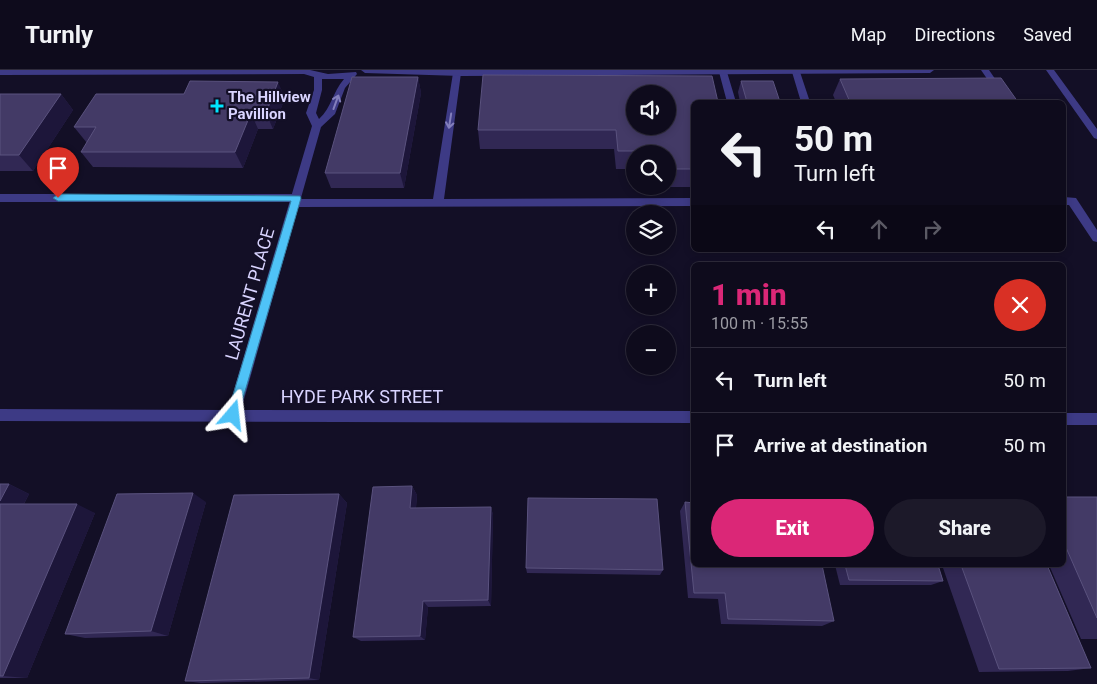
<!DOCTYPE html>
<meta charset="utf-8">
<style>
:root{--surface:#0e0b1c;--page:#1c1929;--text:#f1f3f6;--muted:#9b9ba3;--line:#2e2b3b;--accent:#db2777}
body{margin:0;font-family:Roboto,sans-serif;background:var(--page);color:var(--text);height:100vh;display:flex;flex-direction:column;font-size:19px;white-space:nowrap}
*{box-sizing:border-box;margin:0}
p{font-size:16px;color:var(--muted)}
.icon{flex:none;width:28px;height:28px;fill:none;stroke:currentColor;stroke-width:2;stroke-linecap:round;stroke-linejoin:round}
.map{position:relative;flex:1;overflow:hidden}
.details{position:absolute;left:691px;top:192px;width:375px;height:305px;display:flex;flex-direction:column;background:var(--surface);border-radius:8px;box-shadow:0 2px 8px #0003,0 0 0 1px var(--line)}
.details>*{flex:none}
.hud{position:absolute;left:691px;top:30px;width:375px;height:152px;border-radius:8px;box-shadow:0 2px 8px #0003,0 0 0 1px var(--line);background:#0e0b1c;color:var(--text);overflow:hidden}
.buttons{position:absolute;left:626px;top:15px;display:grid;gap:10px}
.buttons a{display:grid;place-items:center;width:50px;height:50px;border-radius:50%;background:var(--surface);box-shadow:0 2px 8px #0003,0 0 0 1px var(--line);font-size:25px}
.pin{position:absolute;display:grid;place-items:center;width:42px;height:42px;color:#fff;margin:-51px -21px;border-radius:50% 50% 50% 0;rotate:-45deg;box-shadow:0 0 5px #0007}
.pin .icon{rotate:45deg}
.me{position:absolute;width:55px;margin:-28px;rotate:17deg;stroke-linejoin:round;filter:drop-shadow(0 0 4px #0008)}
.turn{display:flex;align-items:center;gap:18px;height:105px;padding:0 20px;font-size:22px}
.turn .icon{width:65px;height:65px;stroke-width:2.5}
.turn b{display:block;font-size:35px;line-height:42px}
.lanes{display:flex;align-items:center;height:48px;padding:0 20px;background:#0003;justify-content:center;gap:25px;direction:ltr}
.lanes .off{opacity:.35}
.round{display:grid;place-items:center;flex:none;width:52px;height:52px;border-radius:26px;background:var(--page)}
.overview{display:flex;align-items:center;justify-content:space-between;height:85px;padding:0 20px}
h1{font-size:30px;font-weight:800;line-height:38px;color:var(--accent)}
.button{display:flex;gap:10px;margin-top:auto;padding:10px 20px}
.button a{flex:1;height:58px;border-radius:30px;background:var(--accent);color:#fff;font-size:20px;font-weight:800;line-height:58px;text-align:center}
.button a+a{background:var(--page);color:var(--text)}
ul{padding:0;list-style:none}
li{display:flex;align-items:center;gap:15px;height:65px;padding:0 20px;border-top:1px solid var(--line)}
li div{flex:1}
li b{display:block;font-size:19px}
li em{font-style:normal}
header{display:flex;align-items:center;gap:30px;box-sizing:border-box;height:70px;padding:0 25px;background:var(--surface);border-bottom:1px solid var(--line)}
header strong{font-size:24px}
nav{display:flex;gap:28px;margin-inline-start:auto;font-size:18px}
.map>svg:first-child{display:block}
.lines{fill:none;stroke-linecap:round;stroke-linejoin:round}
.lane{fill:#3d3a85;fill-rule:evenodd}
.street{fill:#3d3a85;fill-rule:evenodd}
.wall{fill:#312854}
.shaded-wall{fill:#1d163a}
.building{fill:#433a66;stroke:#5a527e;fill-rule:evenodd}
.oneway{stroke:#837fbc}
.route{fill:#4fc3f7;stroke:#337fa1}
.poi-dot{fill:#00e5ff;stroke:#130f26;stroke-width:2}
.labels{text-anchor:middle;stroke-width:4.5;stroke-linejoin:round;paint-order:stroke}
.far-poi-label{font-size:15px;font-weight:bold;fill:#d9d4ff;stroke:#130f26;text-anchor:start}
.street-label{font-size:18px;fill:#d9d4ff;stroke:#130f26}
</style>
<header>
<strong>Turnly</strong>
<nav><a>Map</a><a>Directions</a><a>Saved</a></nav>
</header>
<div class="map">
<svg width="1097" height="614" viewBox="0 0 1097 614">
<rect width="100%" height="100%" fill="#130f26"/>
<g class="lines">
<path class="lane" d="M457,0L461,3L444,129L694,128V136L295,137L291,136V132H0V124H296L300,125V129H433L453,3Z
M721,0L727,2L736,32H727L719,2Z
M793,0L800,2L810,32H801L792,2Z
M981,0H989L1011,32H1003Z
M1046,0H1054L1097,59V69L1094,68Z
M1064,127L1076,128L1097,160V172L1093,171L1069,135H1064Z"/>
<path class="street" d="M0,0H310L328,4L356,2L357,4L345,18L335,44L321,57L241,340L694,341V353L0,351V339L228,340L312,56L306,43L314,20V7L304,4L0,5ZM322,9H344C332,23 332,37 319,49L316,43L322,20Z
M361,0H934L930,3L461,6L365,3Z
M1064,343H1097V355H1064Z"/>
</g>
<path class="wall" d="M418,7L421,23L404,118H331L325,103Z
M840,9L1018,32H836L833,25Z
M741,11L780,32H740L738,22Z
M0,24H61L73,40L33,101H0Z
M285,28L273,59H258L243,98L93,97L81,82L87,73L74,57Z
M694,32V117H653L668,116V84H635V99H616L614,79H480L478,60Z
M0,414H9L29,424L24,434L95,443L27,608H0Z
M412,416L417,425L416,438L491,437L493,445L491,536L428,537L425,570L361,571L353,567Z
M339,424L347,433L319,610L201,613L185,611Z
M1064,427H1097V569H1081L1049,495H1064Z
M206,432L168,566L85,568L65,564Z
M685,432L834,551L822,556L721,554L718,529L688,528L680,441Z
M835,495H938L943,511L931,515H840Z
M942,495H1047L1091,598L1068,601L979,602Z
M526,498L663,500L660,505L527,503Z"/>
<path class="shaded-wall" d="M418,7L421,23L404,118L400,103Z
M278,12L285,28L273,59L266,43Z
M61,24L73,40L33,101L19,85Z
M251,43L258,59L243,98L235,82Z
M9,414L29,424L19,443L0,434V431Z
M412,416L417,425L415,447L410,438Z
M193,423L206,432L168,566L151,561Z
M339,424L347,433L319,610L309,608Z
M77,434L95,443L27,608L3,606Z
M491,437L493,445L491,536L488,530Z
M423,531L428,537L425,570L420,566Z"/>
<path class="building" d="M483,5L712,6L718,32H694V99H668V84H655L654,81H618L616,60H478ZM635,24H668V56H635Z
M352,7H418L400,103H325Z
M1001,8L1018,32H850L840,9Z
M190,11L278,12L266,43H251L235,82H81L96,57H74L96,24H184Z
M741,11H773L780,32H747Z
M0,24H61L19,85H0Z
M0,414H9L0,431Z
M412,416L410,438L491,437L488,530L423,531L420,566L353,567L373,417Z
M193,423L151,561L65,564L117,424Z
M339,424L309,608L185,611L234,425Z
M1064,427H1097V548L1064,473Z
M528,428L657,429L663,500L526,498Z
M685,432L694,433V495H822L834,551L728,549L725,523H694Z
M0,434H77L3,606H0Z
M845,495H938L943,511L849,510Z
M961,495H1047L1091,598L999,599Z"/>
<defs><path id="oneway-shaft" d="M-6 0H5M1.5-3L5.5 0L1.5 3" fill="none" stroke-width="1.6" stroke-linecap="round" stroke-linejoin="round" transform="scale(1.25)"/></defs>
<g class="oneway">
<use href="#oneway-shaft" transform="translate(336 32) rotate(-70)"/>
<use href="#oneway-shaft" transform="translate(450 51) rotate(99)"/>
</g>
<path class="route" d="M58,124L300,126L301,128L237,349L233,350L229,349L227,345L291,131H58L53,128Z"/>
<path class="poi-dot" d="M214.5 28.5h5v5h5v5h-5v5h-5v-5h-5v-5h5z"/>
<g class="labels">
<g class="far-poi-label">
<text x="228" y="32">The Hillview<tspan x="228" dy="17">Pavillion</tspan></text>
</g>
<g class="street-label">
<text transform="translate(250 224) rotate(-74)" y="6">LAURENT PLACE</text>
<text x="362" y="333">HYDE PARK STREET</text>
</g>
</g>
</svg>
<div class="buttons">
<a><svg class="icon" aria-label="sound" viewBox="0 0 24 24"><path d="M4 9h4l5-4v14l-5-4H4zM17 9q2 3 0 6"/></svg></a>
<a><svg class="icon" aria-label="search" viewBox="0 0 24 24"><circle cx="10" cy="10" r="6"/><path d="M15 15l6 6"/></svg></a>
<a><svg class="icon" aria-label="layers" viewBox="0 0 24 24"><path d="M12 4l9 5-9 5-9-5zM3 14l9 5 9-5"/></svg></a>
<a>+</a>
<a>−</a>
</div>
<div class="pin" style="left:58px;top:128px;background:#d93025"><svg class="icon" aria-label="arrive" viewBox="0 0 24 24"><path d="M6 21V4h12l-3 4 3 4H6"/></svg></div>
<svg class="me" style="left:233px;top:345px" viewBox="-20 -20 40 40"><path d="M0-17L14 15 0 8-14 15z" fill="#4fc3f7" stroke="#fff" stroke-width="4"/></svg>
<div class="hud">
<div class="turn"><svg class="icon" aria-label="left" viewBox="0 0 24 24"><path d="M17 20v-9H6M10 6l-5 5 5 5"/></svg><div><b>50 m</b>Turn left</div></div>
<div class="lanes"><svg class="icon" aria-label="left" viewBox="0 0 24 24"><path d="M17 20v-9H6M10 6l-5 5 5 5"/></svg><svg class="icon off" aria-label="ahead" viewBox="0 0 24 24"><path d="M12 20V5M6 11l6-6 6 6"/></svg><svg class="icon off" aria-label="right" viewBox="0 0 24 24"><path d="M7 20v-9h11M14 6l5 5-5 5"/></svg></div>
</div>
<section class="details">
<div class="overview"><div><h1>1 min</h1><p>100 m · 15:55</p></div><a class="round" style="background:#d93025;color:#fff"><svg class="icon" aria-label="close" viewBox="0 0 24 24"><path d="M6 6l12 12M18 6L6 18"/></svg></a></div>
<ul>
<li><svg class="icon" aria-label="left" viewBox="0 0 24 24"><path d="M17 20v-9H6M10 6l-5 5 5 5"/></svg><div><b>Turn left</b></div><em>50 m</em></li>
<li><svg class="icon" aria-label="arrive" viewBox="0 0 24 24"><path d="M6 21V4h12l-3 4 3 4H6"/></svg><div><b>Arrive at destination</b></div><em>50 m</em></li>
</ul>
<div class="button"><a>Exit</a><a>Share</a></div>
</section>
</div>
